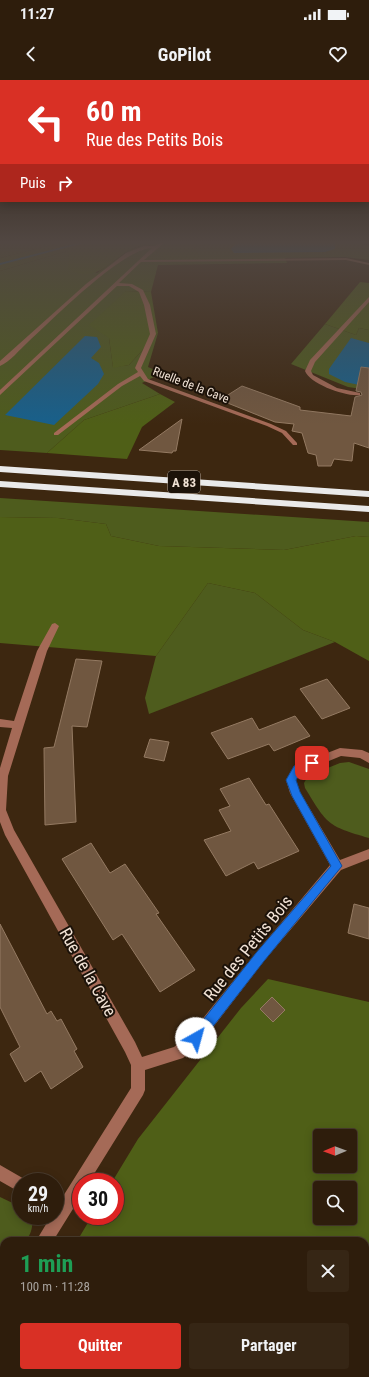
<!DOCTYPE html>
<html lang="fr">
<meta charset="utf-8">
<style>
:root{--surface:#2e1d0c;--page:#362615;--text:#f1f3f6;--muted:#a7a29d;--line:#493b2d;--accent:#d93025}
body{margin:0;font-family:"Roboto Condensed",sans-serif;background:var(--page);color:var(--text);height:100vh;display:flex;flex-direction:column;font-size:15px;white-space:nowrap}
*{box-sizing:border-box;margin:0}
p{font-size:13px;color:var(--muted)}
.icon{flex:none;width:22px;height:22px;fill:none;stroke:currentColor;stroke-width:2;stroke-linecap:round;stroke-linejoin:round}
.map{position:relative;flex:1;overflow:hidden}
.sheet{position:absolute;left:0px;top:1157px;width:369px;height:140px;display:flex;flex-direction:column;background:var(--surface);border-radius:12px 12px 0 0;box-shadow:0 2px 10px #0003,0 0 0 1px var(--line)}
.sheet>*{flex:none}
.hud{position:absolute;left:0px;top:0px;width:369px;height:122px;box-shadow:0 2px 10px #0003,0 0 0 1px var(--line);background:#d93025;color:#fff;overflow:hidden}
.needle{width:26px;rotate:269deg}
.buttons{position:absolute;left:313px;top:1049px;display:grid;gap:8px}
.buttons a{display:grid;place-items:center;width:44px;height:44px;border-radius:4px;background:var(--surface);box-shadow:0 2px 10px #0003,0 0 0 1px var(--line);font-size:20px}
.speed{position:absolute;left:12px;top:1093px;display:flex;gap:8px;font-size:20px;font-weight:700;text-align:center}
.speed>*{display:grid;place-content:center;width:52px;height:52px;border-radius:50%;background:var(--surface);box-shadow:0 2px 10px #0003,0 0 0 1px var(--line);line-height:1}
.speed small{font-size:10px;font-weight:400}
.speed .limit{border:6px solid #d22;background:#fff;color:#111}
.pin{position:absolute;display:grid;place-items:center;width:34px;height:34px;color:#fff;margin:-17px;border-radius:8px;box-shadow:0 2px 6px #0006}
.me{position:absolute;width:44px;margin:-22px;rotate:38deg;stroke-linejoin:round;filter:drop-shadow(0 0 3px #0008)}
.turn{display:flex;align-items:center;gap:14px;height:84px;padding:0 20px;font-size:18px}
.turn .icon{width:52px;height:52px;stroke-width:2.5}
.turn b{display:block;font-size:28px;line-height:34px}
.then{display:flex;align-items:center;height:38px;padding:0 20px;background:#0003;gap:8px;font-size:15px}
.round{display:grid;place-items:center;flex:none;width:42px;height:42px;border-radius:4px;background:var(--page)}
.headline{display:flex;align-items:center;justify-content:space-between;height:68px;padding:0 20px}
h1{font-size:24px;font-weight:700;line-height:30px;color:#1e9e55}
.button{display:flex;gap:8px;margin-top:auto;padding:8px 20px}
.button a{flex:1;height:46px;border-radius:4px;background:var(--accent);color:#fff;font-size:16px;font-weight:700;line-height:46px;text-align:center}
.button a+a{background:var(--page);color:var(--text)}
.status{display:flex;justify-content:space-between;align-items:center;height:28px;padding:0 20px;background:var(--surface);direction:ltr}
.status svg{height:11px;fill:currentColor}
header{display:flex;justify-content:space-between;align-items:center;height:52px;padding:0 20px;background:var(--surface);font-size:18px;font-weight:700}
.map>svg:first-child{display:block}
.green{fill:#4e5c1d}
.forest{fill:#4f5f17;fill-rule:evenodd}
.water{fill:#18608b}
.lines{fill:none;stroke-linecap:round;stroke-linejoin:round}
.stream{fill:#18608b;fill-rule:evenodd}
.building{fill:#705740;stroke:#947a62}
.minor{fill:#a56a57;fill-rule:evenodd}
.highway{fill:#eaeaea;fill-rule:evenodd}
.route{fill:#1a73e8;stroke:#114b97}
.labels{text-anchor:middle;stroke-width:4;stroke-linejoin:round;paint-order:stroke}
.far-street-label{font-size:12px;fill:#f1e2d5;stroke:#1c1209}
.shield{fill:#1c1209;stroke:#b1a498;stroke-width:1}
.shield-label{font-size:13px;font-weight:bold;fill:#f1e2d5}
.near-street-label{font-size:17px;fill:#f1e2d5;stroke:#1c1209}
</style>
<div class="status"><b>11:27</b><svg viewBox="0 0 49 12"><path d="M0 12V9h3v3zM5 12V6h3v6zM10 12V3h3v9zM15 12V0h3v12zM26 1h20v11H26zM47 4h2v5h-2z"/></svg></div>
<header><svg class="icon" aria-label="back" viewBox="0 0 24 24"><path d="M15 5l-7 7 7 7"/></svg>GoPilot<svg class="icon" aria-label="heart" viewBox="0 0 24 24"><path d="M12 20l-8-8c-3-5 5-10 8-4 3-6 11-1 8 4z"/></svg></header>
<div class="map">
<svg width="369" height="1297" viewBox="0 0 369 1297">
<rect width="100%" height="100%" fill="#3d2710"/>
<path class="green" d="M0,163H59L0,178Z
M220,163H358L369,166V180L345,177L285,178L287,183L158,185L151,212L126,211L109,258L113,287L129,285L158,253L148,287L162,293L142,303L160,314L84,340L47,373L0,370V191L67,171L69,177L97,193L130,170L145,165L199,179L194,167Z
M325,244L356,255L359,248L369,250V310L348,307L291,284Z
M0,418L369,442V457L356,456L284,470L159,466L111,456L106,444L58,438L0,437Z
M208,503L255,513L303,550L335,562L149,634L145,618L156,576Z
M349,682L369,689V758C327,746 327,744 305,708L304,703L308,696L340,683Z
M0,1117L21,1127V1136H32C33,1146 32,1152 26,1161H4V1195L0,1201Z"/>
<path class="forest" d="M59,163H220L194,167L200,179L170,180L160,176L159,169C155,167 149,164 144,165C114,170 101,208 68,189L69,177L67,171L0,191V178Z
M360,202L369,203V250L359,248L356,255L325,244Z
M126,211L151,212L158,253L129,285L113,288L109,258L89,245Z
M160,314L175,322L142,347L127,379L47,373L84,340Z
M0,437L58,438L106,444L111,456L159,466L284,470L356,456L369,457V581L335,562L303,550L255,513L208,503L156,576L0,563Z
M268,899L369,922V1297H180L174,1293H365V1161H77L92,1136H115V1102H112L138,1059L241,928ZM320,1056H350V1086H320ZM320,1108H350V1138H320Z"/>
<path class="water" d="M237,163H335V169L325,172L234,173L231,169Z
M85,256L97,257L101,267L91,278L99,283L104,294L98,304L54,345L5,335Z
M351,258L369,263V307L345,302L329,294V289Z"/>
<g class="lines">
<path class="stream" d="M78,163H84L0,185V183Z"/>
</g>
<path class="building" d="M361,287L369,288V368L354,363L352,381L334,379L331,386H318L316,375L308,373L302,353L292,351L294,344L275,342L220,320L242,306L300,327V330L351,336L355,317L362,315L361,312L356,311Z
M182,339L176,371H173L172,373L139,370Z
M76,579L102,581L87,647L72,646L76,742L45,745L44,668L54,667Z
M327,599L350,628L322,639L300,609Z
M295,636L310,656L274,671L269,664L228,679L211,653L252,638L259,650Z
M150,659L169,662L164,681L144,677Z
M249,698L266,725L269,724L299,771L258,789L254,782L226,796L204,760L231,751L219,730L230,726L220,709Z
M91,763L110,793L125,784L159,833L156,834L195,890L160,912L122,854L113,860L62,779Z
M354,824L369,828V859L348,853Z
M0,844L47,934L51,931L57,941L61,939L77,969L74,971L83,987L51,1009L41,991L25,1002L10,974L20,967L0,927Z
M272,917L285,930L273,942L260,929Z"/>
<g class="lines">
<path class="minor" d="M159,163H164L144,180L346,178L369,183V185L346,180L141,182L119,203L132,204L143,210L150,225L156,254L141,288L148,299L271,344L286,351L297,363V365H293L282,353L267,346L144,301L140,296L122,306L58,355H54V353L118,304L138,292L135,288L150,254L144,225L139,212L129,206H117L0,315V310L152,168C123,168 51,241 28,262C20,269 10,282 0,286V281L86,204L126,173L144,166H155Z
M369,217V222L315,282L311,291L313,295L337,308L360,313V315C346,317 310,304 305,291L310,280Z
M55,543L59,546L47,571L8,696L6,730L14,750L135,962L142,977L174,967L191,953L256,873L330,785L290,713L286,700L294,686L340,668L362,670L369,673V683L360,678L341,676L302,692L296,700L300,712L340,780L369,769V779L341,790L264,881L201,963L183,978L145,990V1010L143,1015L89,1102H81V1116L53,1161H36L51,1136H55V1129L131,1008V985L125,972L5,755L0,742V688L12,648L0,647V639L14,641L37,571L52,544Z
M0,1085L26,1100L27,1102H21V1113L0,1101Z
M4,1218V1240L0,1241V1219Z"/>
<path class="highway" d="M0,386L369,411V417L0,392Z
M0,401L369,426V432L0,407Z"/>
</g>
<linearGradient id="sky" x2="0" y2="1"><stop stop-color="#221509"/><stop offset="0.47" stop-color="#514742"/><stop offset="1" stop-color="#514742" stop-opacity="0"/></linearGradient>
<rect width="369" height="345" fill="url(#sky)"/>
<path class="route" d="M312,680L317,683L315,686L301,692L296,700L300,712L342,786L264,881L201,962L196,964L192,962L190,958L192,954L256,873L331,786L292,716L286,700L294,686Z"/>
<g class="labels">
<g class="far-street-label">
<text transform="translate(191 305) rotate(21)" y="4">Ruelle de la Cave</text>
</g>
<rect class="shield" x="168" y="391" width="32" height="22" rx="3"/>
<g class="shield-label">
<text x="184" y="407">A 83</text>
</g>
<g class="near-street-label">
<text transform="translate(248 868) rotate(-51)" y="6">Rue des Petits Bois</text>
<text transform="translate(88 892) rotate(61)" y="6">Rue de la Cave</text>
</g>
</g>
</svg>
<div class="buttons">
<a><svg class="needle" viewBox="-14 -14 28 28"><path d="M0-13l5 13h-10z" fill="#e53935"/><path d="M0 13l5-13h-10z" fill="#a7a29d"/></svg></a>
<a><svg class="icon" aria-label="search" viewBox="0 0 24 24"><circle cx="10" cy="10" r="6"/><path d="M15 15l6 6"/></svg></a>
</div>
<div class="speed"><div>29<small>km/h</small></div><div class="limit">30</div></div>
<div class="pin" style="left:312px;top:683px;background:#d93025"><svg class="icon" aria-label="arrive" viewBox="0 0 24 24"><path d="M6 21V4h12l-3 4 3 4H6"/></svg></div>
<svg class="me" style="left:196px;top:958px" viewBox="-20 -20 40 40"><circle r="19" fill="#fff"/><path d="M0-13L10 11 0 6-10 11z" fill="#1a73e8"/></svg>
<div class="hud">
<div class="turn"><svg class="icon" aria-label="left" viewBox="0 0 24 24"><path d="M17 20v-9H6M10 6l-5 5 5 5"/></svg><div><b>60 m</b>Rue des Petits Bois</div></div>
<div class="then">Puis<svg class="icon" aria-label="right" viewBox="0 0 24 24"><path d="M7 20v-9h11M14 6l5 5-5 5"/></svg></div>
</div>
<section class="sheet">
<div class="headline"><div><h1>1 min</h1><p>100 m · 11:28</p></div><a class="round"><svg class="icon" aria-label="close" viewBox="0 0 24 24"><path d="M6 6l12 12M18 6L6 18"/></svg></a></div>
<div class="button"><a>Quitter</a><a>Partager</a></div>
</section>
</div>
